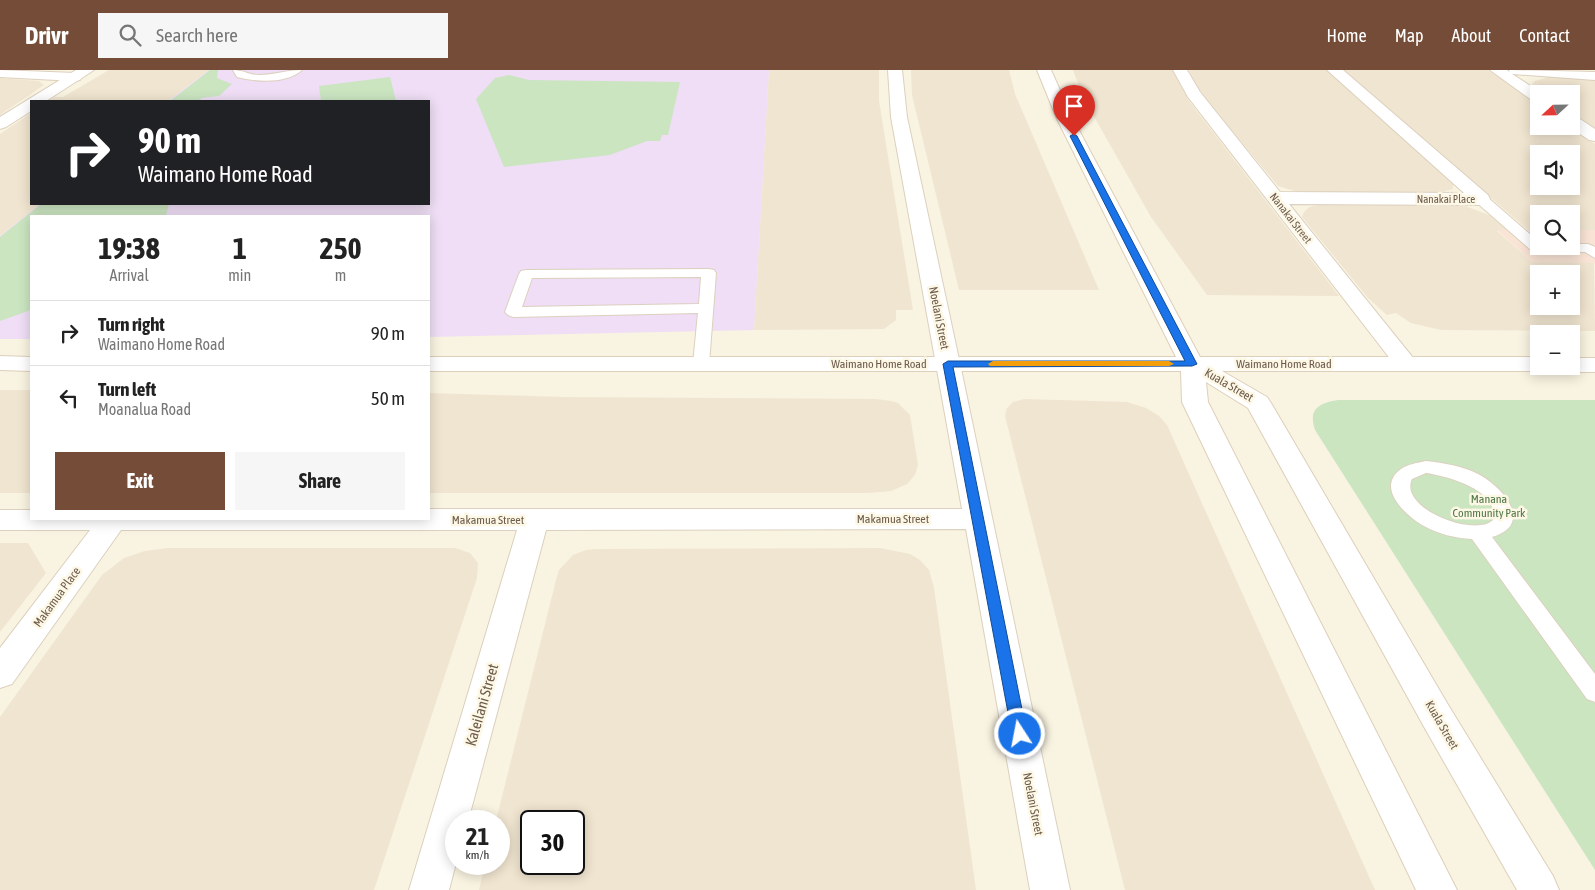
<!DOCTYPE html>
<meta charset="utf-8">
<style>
:root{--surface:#fff;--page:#f6f6f6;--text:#222;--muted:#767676;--line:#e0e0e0;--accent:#744c37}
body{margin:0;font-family:"Asap Condensed",sans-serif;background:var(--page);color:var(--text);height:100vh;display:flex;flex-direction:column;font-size:19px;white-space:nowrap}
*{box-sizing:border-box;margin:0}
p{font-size:16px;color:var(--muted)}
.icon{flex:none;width:28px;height:28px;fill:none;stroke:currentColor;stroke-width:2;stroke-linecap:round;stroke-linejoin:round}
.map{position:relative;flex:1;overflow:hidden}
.sheet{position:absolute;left:30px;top:145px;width:400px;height:305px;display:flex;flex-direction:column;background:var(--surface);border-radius:0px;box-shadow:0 2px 12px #0003}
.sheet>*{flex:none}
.guide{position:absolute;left:30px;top:30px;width:400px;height:105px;border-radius:0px;box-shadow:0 2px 12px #0003;background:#202124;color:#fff;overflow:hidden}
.needle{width:32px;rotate:248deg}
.fabs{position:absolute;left:1530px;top:15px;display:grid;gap:10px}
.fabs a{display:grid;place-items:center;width:50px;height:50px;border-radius:0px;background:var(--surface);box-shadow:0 2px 12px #0003;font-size:25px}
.speed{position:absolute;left:445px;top:740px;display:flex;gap:10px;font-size:25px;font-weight:700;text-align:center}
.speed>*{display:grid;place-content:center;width:65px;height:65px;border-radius:50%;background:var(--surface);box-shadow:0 2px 12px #0003;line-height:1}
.speed small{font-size:12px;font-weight:400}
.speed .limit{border:2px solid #111;border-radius:8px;background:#fff;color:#111}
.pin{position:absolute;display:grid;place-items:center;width:42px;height:42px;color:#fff;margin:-51px -21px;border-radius:50% 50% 50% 0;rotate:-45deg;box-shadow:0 0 5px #0007}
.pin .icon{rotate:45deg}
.me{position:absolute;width:55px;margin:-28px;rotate:349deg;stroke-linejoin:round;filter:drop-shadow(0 0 4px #0008)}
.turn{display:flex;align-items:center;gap:18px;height:105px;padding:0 25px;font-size:22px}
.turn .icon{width:65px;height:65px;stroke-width:2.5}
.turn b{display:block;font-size:35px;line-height:42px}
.eta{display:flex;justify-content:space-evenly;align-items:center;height:85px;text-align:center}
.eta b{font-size:30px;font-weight:700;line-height:35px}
.cta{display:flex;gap:10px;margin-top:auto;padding:10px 25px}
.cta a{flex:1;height:58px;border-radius:0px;background:var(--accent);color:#fff;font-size:20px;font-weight:700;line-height:58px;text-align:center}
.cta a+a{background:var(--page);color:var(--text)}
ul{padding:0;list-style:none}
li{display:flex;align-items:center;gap:15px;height:65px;padding:0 25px;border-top:1px solid var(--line)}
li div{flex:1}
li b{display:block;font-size:19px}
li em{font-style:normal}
header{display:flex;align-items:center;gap:30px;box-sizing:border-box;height:70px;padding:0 25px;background:var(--accent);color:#fff}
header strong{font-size:24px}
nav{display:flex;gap:28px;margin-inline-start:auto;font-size:18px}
.search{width:350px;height:45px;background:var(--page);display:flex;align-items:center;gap:12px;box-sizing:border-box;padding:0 18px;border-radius:0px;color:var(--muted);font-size:19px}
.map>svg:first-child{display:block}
.residential{fill:#f0e5d0;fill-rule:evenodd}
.commercial{fill:#f9e4d5}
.education{fill:#efdef5}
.green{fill:#cbe5c1}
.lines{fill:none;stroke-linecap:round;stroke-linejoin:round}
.service-casing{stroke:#dcd0be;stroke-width:2}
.minor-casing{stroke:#dcd0be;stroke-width:2}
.tertiary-casing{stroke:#dcd0be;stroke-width:2}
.secondary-casing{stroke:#ddcfba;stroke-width:2}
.service{fill:#fff;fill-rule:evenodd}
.minor{fill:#fff;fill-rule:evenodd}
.tertiary{fill:#fff;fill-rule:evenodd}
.secondary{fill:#fff;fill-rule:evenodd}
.route{fill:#1a73e8;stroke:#114b97}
.slow{fill:#f59e0b}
.labels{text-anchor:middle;stroke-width:5;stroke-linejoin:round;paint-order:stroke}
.far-street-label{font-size:11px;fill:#6d5b4b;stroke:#fdf7e6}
.street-label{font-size:12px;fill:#6d5b4b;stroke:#fdf7e6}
.park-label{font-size:12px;fill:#507847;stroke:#fdf7e6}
.near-street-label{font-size:15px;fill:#6d5b4b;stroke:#fdf7e6}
</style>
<header>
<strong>Drivr</strong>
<div class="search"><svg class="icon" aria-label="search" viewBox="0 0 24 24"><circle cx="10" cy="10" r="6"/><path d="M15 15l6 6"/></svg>Search here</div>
<nav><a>Home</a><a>Map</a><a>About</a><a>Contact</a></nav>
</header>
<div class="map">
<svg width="1595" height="820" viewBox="0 0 1595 820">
<rect width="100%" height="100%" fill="#f9f3e1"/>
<path class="residential" d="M109,0H209L168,31H48L55,27H63Z
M769,0H879V31L913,240H896V250L884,259L754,260Z
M911,0H1009L1015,24L1099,220H959L912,25Z
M1073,0H1172L1189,31L1339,226L1207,225L1151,147L1083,27Z
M1189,0H1327L1445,105L1453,113V119L1435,124L1301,123L1278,116L1213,38L1196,15Z
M1343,0H1488L1539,35V56H1569L1595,74V160H1571V144H1539V160H1528ZM1539,84H1571V116H1539Z
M1549,7L1595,10V60L1571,44V24H1541L1536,21L1532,14L1535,11Z
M0,8L39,11L44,15L0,45Z
M31,43V134H40L0,166V64Z
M1323,134H1450L1465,136L1489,145L1507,160L1497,161L1532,192H1594L1595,261L1441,260L1411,253L1396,243L1387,245L1368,228L1302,147L1304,142L1309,137ZM1539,204H1571V236H1539Z
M0,320H31V423H0Z
M429,323L563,327L876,329L891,331L898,333L910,345L918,395L915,405L907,414L891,421L868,423H429Z
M1024,329L1127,332L1146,338L1159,346L1167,355L1375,820H1125L1005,346L1007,338L1013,332Z
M0,473H28L46,503L0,562Z
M168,478H455L470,483L478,493L477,508L374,820H0V647L102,505L124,488L145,481Z
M880,478L910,484L920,490L929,500L934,518L976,820H479L485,794H499V751H496L556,510L559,500L573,485L586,480L596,479ZM531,751H574V794H531Z"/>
<path class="commercial" d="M1497,160H1539V176H1571V160H1595V193L1532,192Z"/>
<path class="education" d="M209,0H769L754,260L429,267V146H31V269H0V166L40,134H429V31H168Z"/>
<path class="green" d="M210,0H218L217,8L232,14L219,26L201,28L200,31H170Z
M509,5L529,10L680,12L668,65H662L660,71H647L610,85L504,97L476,29L495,8Z
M390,7L396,31H321L319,16Z
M41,134H169L166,146H31V240L0,251V167Z
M1338,330H1595V800L1315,360C1308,339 1319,333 1338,330Z"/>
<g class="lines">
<g class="service-casing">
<path id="service" d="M233,0C243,0 249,5 259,5C274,5 287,0 302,0C287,14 256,12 237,7Z
M1481,125L1486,126L1539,172V176H1571V174H1588L1595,177V188L1585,182L1532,181L1476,132L1475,129Z
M709,199L714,200L716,203L709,294L707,297H695L693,294L698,243L513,247L508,245L505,242L519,204L521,201L526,200ZM701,207L699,234L522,237L532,208Z
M1426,391C1444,393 1463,396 1478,404C1503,417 1535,454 1492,467L1595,604V632L1587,629L1472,469C1455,468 1438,464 1424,456C1406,446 1375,418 1401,399C1408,394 1417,393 1426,391ZM1426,403C1447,406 1500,420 1493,450C1474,468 1398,438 1412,409Z"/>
</g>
<g class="minor-casing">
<path id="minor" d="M0,0L75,3L80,4L82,7L80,10L75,11L0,7Z
M1173,0H1187L1200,22L1280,122L1464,123L1327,0H1343L1488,125L1490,129L1488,133L1481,135L1289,134L1414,289L1418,294L1414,299L1406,301L1398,299L1188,27Z
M1490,0H1507L1510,2L1509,0L1595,2V10L1512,4L1543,24H1539V33L1533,31Z
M1571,45L1577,47L1595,59V71L1589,70L1569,56H1571Z
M948,287L956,289L960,294L1070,820H1030L966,459L546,460L468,751H456V793L449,820H409L517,460H121L12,614L0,618V578L90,460H0V440H31V449H429V439H962L936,294L940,289Z"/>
</g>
<g class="tertiary-casing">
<path id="tertiary" d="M76,0H94L46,31H31V41L6,57L0,59V47Z
M888,0H902L907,47L960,294L956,299L948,301L940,299L936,294L891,47Z"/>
</g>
<g class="secondary-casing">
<path id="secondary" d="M1037,0H1051L1073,49L1200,287H1539V296H1549L1547,299L1539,301H1222L1267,327L1271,333L1447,633L1553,806L1559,820H1517L1423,655L1248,338L1206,312L1208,332L1457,820H1416L1182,332L1181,301H429V287H1176L1057,49Z
M0,286L31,287V301L0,300Z
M1571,288H1595V302H1571L1563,300L1560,296H1571Z"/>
</g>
<use href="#service" class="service"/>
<use href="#minor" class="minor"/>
<use href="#tertiary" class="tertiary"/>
<use href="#secondary" class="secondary"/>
</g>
<path class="route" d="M1074,64L1077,66L1197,294L1192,296L953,297L1027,664L1025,668L1020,670L1014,668L1012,664L943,294L948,291H1185L1070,66Z"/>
<path class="slow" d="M993,291H1169L1174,294L1169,296H990L988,294Z"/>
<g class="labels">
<g class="far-street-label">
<text x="1446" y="133">Nanakai Place</text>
<text transform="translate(1291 148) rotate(52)" y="4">Nanakai Street</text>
</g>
<g class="street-label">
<text transform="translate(939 248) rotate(79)" y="4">Noelani Street</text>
<text x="879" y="298">Waimano Home Road</text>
<text x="1284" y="298">Waimano Home Road</text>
<text transform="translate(1229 315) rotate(30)" y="4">Kuala Street</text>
<text x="893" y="453">Makamua Street</text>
<text x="488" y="454">Makamua Street</text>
<text transform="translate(57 527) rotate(-54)" y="4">Makamua Place</text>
<text transform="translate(1442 655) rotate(60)" y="4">Kuala Street</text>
<text transform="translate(1033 734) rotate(79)" y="4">Noelani Street</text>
</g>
<g class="park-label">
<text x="1489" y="433">Manana<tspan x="1489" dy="14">Community Park</tspan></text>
</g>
<g class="near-street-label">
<text transform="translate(482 635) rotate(-74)" y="5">Kaleilani Street</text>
</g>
</g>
</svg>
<div class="fabs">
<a><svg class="needle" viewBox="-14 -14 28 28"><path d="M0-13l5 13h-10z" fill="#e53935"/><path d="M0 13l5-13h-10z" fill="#767676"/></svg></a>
<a><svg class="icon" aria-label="sound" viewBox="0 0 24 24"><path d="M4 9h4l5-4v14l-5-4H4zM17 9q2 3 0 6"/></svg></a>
<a><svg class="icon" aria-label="search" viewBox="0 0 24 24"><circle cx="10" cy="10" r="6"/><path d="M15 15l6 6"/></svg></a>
<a>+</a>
<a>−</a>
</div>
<div class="speed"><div>21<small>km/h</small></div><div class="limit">30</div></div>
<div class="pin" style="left:1074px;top:66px;background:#d93025"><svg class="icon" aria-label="arrive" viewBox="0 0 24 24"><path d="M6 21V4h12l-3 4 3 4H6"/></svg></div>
<svg class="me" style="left:1020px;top:664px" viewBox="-20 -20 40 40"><circle r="17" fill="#1a73e8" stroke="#fff" stroke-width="3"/><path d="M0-11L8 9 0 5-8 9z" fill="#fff"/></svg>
<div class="guide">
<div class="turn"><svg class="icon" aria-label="right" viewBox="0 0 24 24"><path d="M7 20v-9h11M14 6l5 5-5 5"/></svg><div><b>90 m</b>Waimano Home Road</div></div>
</div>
<section class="sheet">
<div class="eta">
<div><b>19:38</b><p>Arrival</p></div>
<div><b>1</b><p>min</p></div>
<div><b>250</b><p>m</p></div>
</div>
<ul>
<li><svg class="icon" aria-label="right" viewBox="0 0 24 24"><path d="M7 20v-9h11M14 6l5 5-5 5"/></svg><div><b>Turn right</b><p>Waimano Home Road</p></div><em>90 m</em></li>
<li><svg class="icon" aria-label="left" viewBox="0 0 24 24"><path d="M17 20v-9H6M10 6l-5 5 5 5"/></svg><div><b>Turn left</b><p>Moanalua Road</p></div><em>50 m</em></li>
</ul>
<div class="cta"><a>Exit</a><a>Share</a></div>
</section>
</div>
